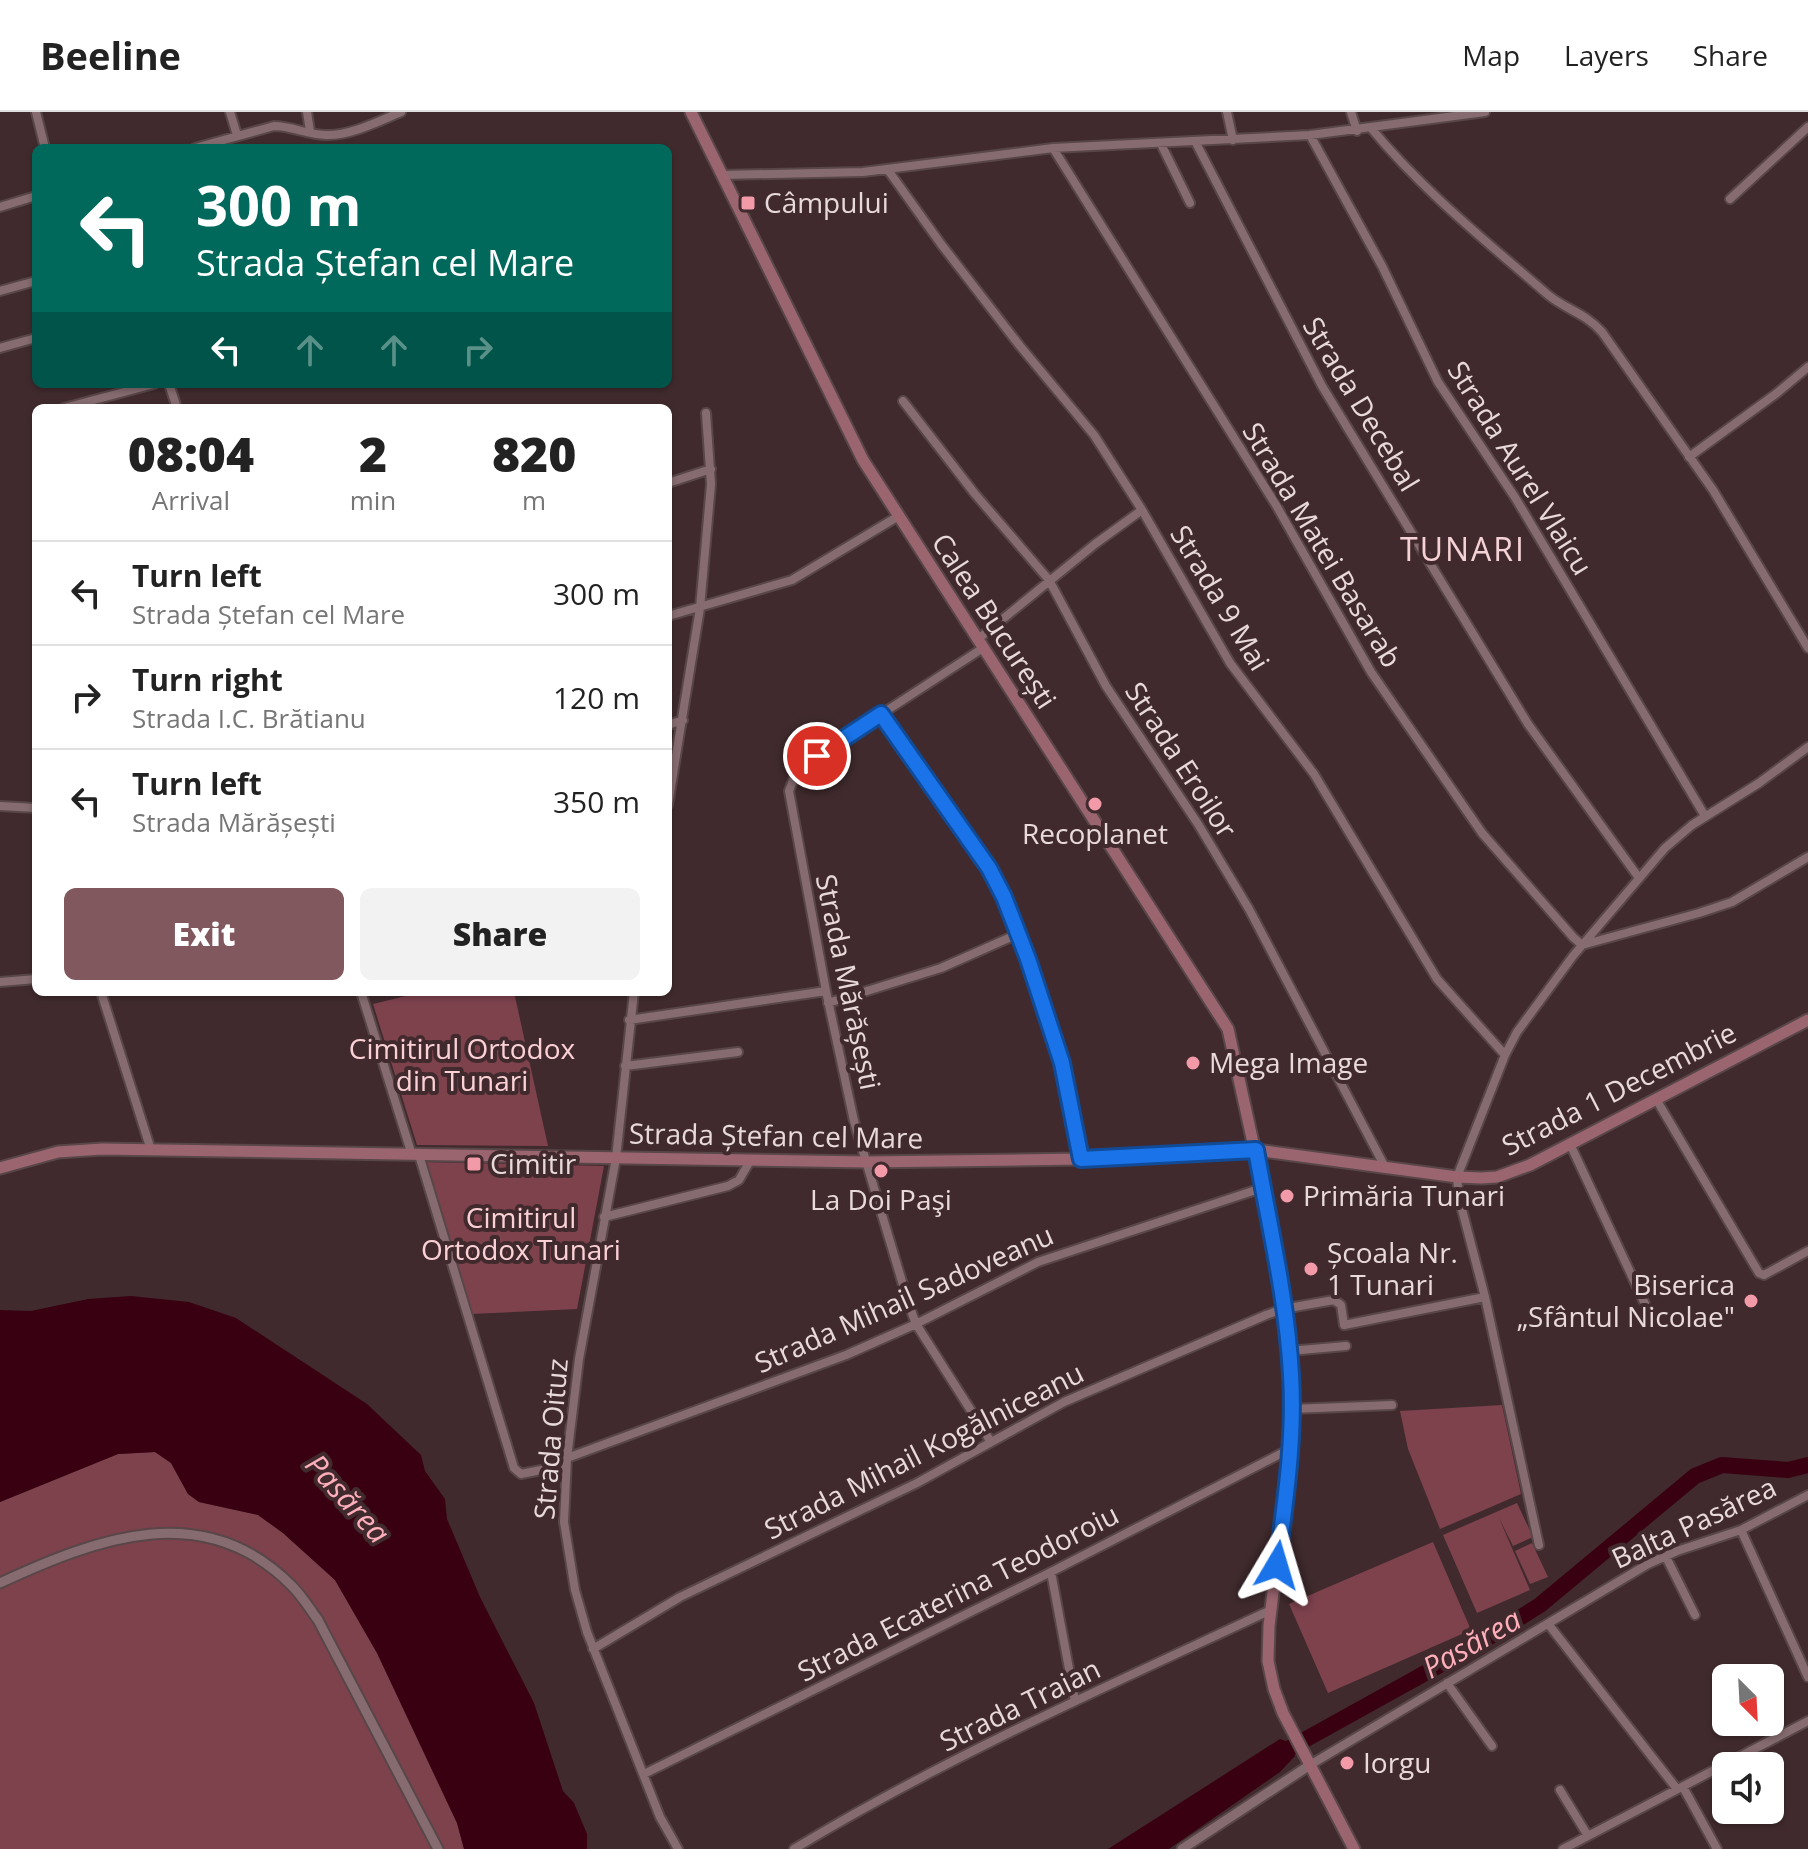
<!DOCTYPE html>
<meta charset="utf-8">
<style>
:root{--surface:#fff;--page:#f2f2f2;--text:#222;--muted:#767676;--line:#e0e0e0;--accent:#80585e}
body{margin:0;font-family:"Open Sans",sans-serif;background:var(--page);color:var(--text);height:100vh;display:flex;flex-direction:column;font-size:30px;white-space:nowrap}
*{box-sizing:border-box;margin:0}
p{font-size:26px;color:var(--muted)}
.icon{flex:none;width:44px;height:44px;fill:none;stroke:currentColor;stroke-width:2;stroke-linecap:round;stroke-linejoin:round}
.map{position:relative;flex:1;overflow:hidden}
.panel{position:absolute;left:32px;top:292px;width:640px;height:592px;display:flex;flex-direction:column;background:var(--surface);border-radius:12px;box-shadow:0 2px 6px #0004}
.panel>*{flex:none}
.hud{position:absolute;left:32px;top:32px;width:640px;height:244px;border-radius:12px;box-shadow:0 2px 6px #0004;background:#00695c;color:#fff;overflow:hidden}
.needle{width:52px;rotate:156deg}
.controls{position:absolute;left:1712px;top:1552px;display:grid;gap:16px}
.controls a{display:grid;place-items:center;width:72px;height:72px;border-radius:12px;background:var(--surface);box-shadow:0 2px 6px #0004;font-size:40px}
.pin{position:absolute;display:grid;place-items:center;width:68px;height:68px;color:#fff;margin:-34px;border:4px solid #fff;border-radius:50%;box-shadow:0 2px 8px #0007}
.me{position:absolute;width:88px;margin:-44px;rotate:7deg;stroke-linejoin:round;filter:drop-shadow(0 0 6px #0008)}
.turn{display:flex;align-items:center;gap:28px;height:168px;padding:0 32px;font-size:36px}
.turn .icon{width:104px;height:104px;stroke-width:2.5}
.turn b{display:block;font-size:56px;line-height:68px}
.lanes{display:flex;align-items:center;height:76px;padding:0 32px;background:#0003;justify-content:center;gap:40px;direction:ltr}
.lanes .off{opacity:.35}
.eta{display:flex;justify-content:space-evenly;align-items:center;height:136px;text-align:center}
.eta b{font-size:48px;font-weight:800;line-height:56px}
.action{display:flex;gap:16px;margin-top:auto;padding:16px 32px}
.action a{flex:1;height:92px;border-radius:12px;background:var(--accent);color:#fff;font-size:32px;font-weight:800;line-height:92px;text-align:center}
.action a+a{background:var(--page);color:var(--text)}
ul{padding:0;list-style:none}
li{display:flex;align-items:center;gap:24px;height:104px;padding:0 32px;border-top:2px solid var(--line)}
li div{flex:1}
li b{display:block;font-size:30px}
li em{font-style:normal}
header{display:flex;align-items:center;gap:48px;box-sizing:border-box;height:112px;padding:0 40px;background:var(--surface);border-bottom:2px solid var(--line)}
header strong{font-size:38px}
nav{display:flex;gap:44px;margin-inline-start:auto;font-size:28px}
.map>svg:first-child{display:block}
.green{fill:#7e424d}
.water{fill:#390012}
.lines{fill:none;stroke-linecap:round;stroke-linejoin:round}
.river{stroke:#390012;stroke-width:16}
.minor-casing{stroke:#584648;stroke-width:12}
.tertiary-casing{stroke:#584648;stroke-width:13}
.secondary-casing{stroke:#584648;stroke-width:15}
.minor{stroke:#866c70;stroke-width:8}
.tertiary{stroke:#866c70;stroke-width:9}
.secondary{stroke:#9a656f;stroke-width:11}
.route-casing{stroke:#114b97;stroke-width:20}
.route{stroke:#1a73e8;stroke-width:14}
.poi-dot{fill:#f39aa8;stroke:#402a2d;stroke-width:3}
.labels{text-anchor:middle;stroke-width:8;stroke-linejoin:round;paint-order:stroke}
.poi-label{font-size:28px;fill:#e8d9da;stroke:#402a2d;text-anchor:start}
.street-label{font-size:28px;fill:#e8d9da;stroke:#402a2d}
.park-label{font-size:28px;fill:#fbd1d6;stroke:#402a2d}
.water-label{font-size:30px;font-style:italic;fill:#ffafbb;stroke:#402a2d}
.quarter-label{font-size:32px;letter-spacing:2px;fill:#f5d2d6;stroke:#402a2d}
</style>
<header>
<strong>Beeline</strong>
<nav><a>Map</a><a>Layers</a><a>Share</a></nav>
</header>
<div class="map">
<svg width="1808" height="1737" viewBox="0 0 1808 1737">
<rect width="100%" height="100%" fill="#402a2d"/>
<path class="green" d="M422,880H514L548,1034L417,1033L373,892Z
M424,1050L604,1054L577,1197L471,1202Z
M1502,1293L1521,1382L1440,1417L1408,1337L1400,1299Z
M155,1340L171,1351L188,1382L199,1390L258,1403L283,1421L335,1468L377,1541L457,1711L464,1737H0V1390L118,1342Z
M1517,1391L1533,1425L1513,1434L1499,1406L1530,1478L1477,1501L1443,1423Z
M1433,1430L1471,1518L1328,1581L1289,1492Z
M1532,1431L1548,1465L1530,1472L1515,1439Z"/>
<path class="water" d="M131,1184L189,1190L236,1206L367,1292L421,1343L425,1359L445,1387L447,1407L480,1485L534,1591L563,1679L574,1691L587,1722V1737H464L457,1711L377,1541L335,1468L283,1421L258,1403L199,1390L188,1382L171,1351L155,1340L118,1342L0,1390V1198L31,1199L88,1187Z
M1280,1627L1286,1629L1295,1644L1280,1660L1169,1737H1108Z"/>
<g class="lines">
<path class="river" d="M1272,1646L1483,1529L1540,1493L1695,1364L1722,1353L1788,1358L1808,1353"/>
<g class="minor-casing">
<path id="minor" d="M36,0L45,36
M230,0L237,23
M307,0L310,19
M1227,0L1233,28
M1351,0L1357,19
M1371,16C1422,78 1487,130 1547,182C1566,198 1584,200 1602,220L1713,378L1808,536
M1310,23L1382,154L1438,270L1516,387L1705,704
M1196,31L1322,274L1528,612L1639,766
M1161,32L1190,91
M195,36L274,14C292,14 308,23 326,23C350,24 379,9 401,0
M1053,36L1276,393L1371,560L1482,721L1573,825L1582,833L1699,801L1732,790L1808,745
M888,58L941,132L1020,234L1094,323L1142,398L1230,551L1314,662L1437,867L1505,943
M722,63L863,60L1053,36L1310,23L1485,0
M1730,87L1808,15
M0,95L36,84
M0,179L36,169
M0,236L36,226
M169,272L177,296
M903,289L975,382L1049,468L1106,574L1198,712L1249,797L1385,1055
M64,296L154,272
M1689,345L1777,281L1808,255
M668,371L711,357
M668,504L792,468L897,405
M977,528L1095,432L1142,398
M983,536L817,644L794,666L789,679L826,879L854,1009L909,1193L916,1212L991,1330
M881,602L989,756L1004,785L1028,847L1062,951L1081,1047
M668,613L683,608
M668,693L700,496L711,372L706,301
M0,694L36,696
M0,870L36,867
M101,880L151,1038
M361,880L412,1043
M634,880L616,1046L579,1247L567,1346L564,1410L575,1478L587,1520L660,1705L678,1737
M828,891L941,856L1018,822
M629,908L826,879
M625,954L738,940
M1656,987L1759,1161L1764,1163L1808,1139
M1570,1032L1653,1209
M419,1043L514,1356L521,1362L566,1353
M604,1105L728,1074L739,1068L750,1049
M1289,1239L1346,1234
M1292,1297L1392,1293
M567,1346L846,1243L916,1212L1038,1150L1262,1076
M1741,1418L1808,1565
M1539,1433L1485,1185L1459,1086L1457,1065L1505,943L1517,920L1573,844L1665,736L1692,713L1759,671L1808,635
M1665,1443L1695,1503
M1051,1460L1075,1589
M1549,1513L1677,1677
M593,1537L680,1485L917,1371L1064,1290L1266,1203L1283,1197L1334,1188L1341,1193L1344,1213L1485,1185
M1447,1571L1492,1634
M1310,1653L1648,1452L1677,1439L1741,1418L1808,1383
M644,1662L1051,1460L1290,1337
M1683,1675L1717,1737
M1560,1678L1588,1724
M794,1737C946,1645 1110,1573 1271,1498
M1563,1737L1808,1609"/>
</g>
<g class="tertiary-casing">
<path id="tertiary" d="M0,1471C97,1426 205,1385 292,1474C302,1484 310,1497 318,1508L438,1737
M1182,1737L1310,1653"/>
</g>
<g class="secondary-casing">
<path id="secondary" d="M691,0L863,348L1228,917L1259,1058L1286,1215L1292,1266L1290,1337L1269,1514L1268,1549L1274,1577L1283,1601L1354,1737
M0,1056L58,1040L102,1037L867,1050L1081,1047L1256,1038L1457,1065L1481,1066L1497,1065L1530,1053L1808,908"/>
</g>
<use href="#minor" class="minor"/>
<use href="#tertiary" class="tertiary"/>
<use href="#secondary" class="secondary"/>
</g>
<g class="lines">
<g class="route-casing">
<path id="route" d="M817,644L881,602L989,756L1004,785L1028,847L1062,951L1081,1047L1256,1038C1269,1112 1287,1188 1291,1263C1295,1326 1285,1391 1277,1453"/>
</g>
<use href="#route" class="route"/>
</g>
<g class="poi-dot">
<rect x="740" y="83" width="16" height="16" rx="4"/>
<circle cx="1095" cy="692" r="8"/>
<circle cx="1193" cy="951" r="8"/>
<rect x="466" y="1044" width="16" height="16" rx="4"/>
<circle cx="881" cy="1059" r="8"/>
<circle cx="1287" cy="1084" r="8"/>
<circle cx="1311" cy="1157" r="8"/>
<circle cx="1751" cy="1189" r="8"/>
<circle cx="1347" cy="1651" r="8"/>
</g>
<g class="labels">
<g class="poi-label">
<text x="764" y="101">Câmpului</text>
<text x="1095" y="732" text-anchor="middle">Recoplanet</text>
<text x="1209" y="961">Mega Image</text>
<text x="490" y="1062">Cimitir</text>
<text x="1303" y="1094">Primăria Tunari</text>
<text x="881" y="1098" text-anchor="middle">La Doi Paşi</text>
<text x="1327" y="1151">Școala Nr.<tspan x="1327" dy="32">1 Tunari</tspan></text>
<text x="1735" y="1183" text-anchor="end">Biserica<tspan x="1735" dy="32">„Sfântul Nicolae"</tspan></text>
<text x="1363" y="1661">Iorgu</text>
</g>
<g class="street-label">
<text transform="translate(1361 292) rotate(59)" y="10">Strada Decebal</text>
<text transform="translate(1520 356) rotate(58)" y="10">Strada Aurel Vlaicu</text>
<text transform="translate(1322 433) rotate(59)" y="10">Strada Matei Basarab</text>
<text transform="translate(1220 486) rotate(59)" y="10">Strada 9 Mai</text>
<text transform="translate(994 509) rotate(57)" y="10">Calea București</text>
<text transform="translate(1181 648) rotate(57)" y="10">Strada Eroilor</text>
<text transform="translate(848 870) rotate(78)" y="10">Strada Mărășești</text>
<text transform="translate(1619 977) rotate(-27)" y="10">Strada 1 Decembrie</text>
<text transform="translate(776 1024) rotate(1)" y="10">Strada Ștefan cel Mare</text>
<text transform="translate(904 1187) rotate(-24)" y="10">Strada Mihail Sadoveanu</text>
<text transform="translate(551 1327) rotate(-85)" y="10">Strada Oituz</text>
<text transform="translate(924 1339) rotate(-27)" y="10">Strada Mihail Kogălniceanu</text>
<text transform="translate(1694 1411) rotate(-25)" y="10">Balta Pasărea</text>
<text transform="translate(958 1481) rotate(-27)" y="10">Strada Ecaterina Teodoroiu</text>
<text transform="translate(1020 1593) rotate(-26)" y="10">Strada Traian</text>
</g>
<g class="park-label">
<text x="462" y="947">Cimitirul Ortodox<tspan x="462" dy="32">din Tunari</tspan></text>
<text x="521" y="1116">Cimitirul<tspan x="521" dy="32">Ortodox Tunari</tspan></text>
</g>
<g class="water-label">
<text transform="translate(347 1387) rotate(48)" y="10">Pasărea</text>
<text transform="translate(1472 1532) rotate(-30)" y="10">Pasărea</text>
</g>
<g class="quarter-label">
<text x="1463" y="449">TUNARI</text>
</g>
</g>
</svg>
<div class="controls">
<a><svg class="needle" viewBox="-14 -14 28 28"><path d="M0-13l5 13h-10z" fill="#e53935"/><path d="M0 13l5-13h-10z" fill="#767676"/></svg></a>
<a><svg class="icon" aria-label="sound" viewBox="0 0 24 24"><path d="M4 9h4l5-4v14l-5-4H4zM17 9q2 3 0 6"/></svg></a>
</div>
<div class="pin" style="left:817px;top:644px;background:#d93025"><svg class="icon" aria-label="arrive" viewBox="0 0 24 24"><path d="M6 21V4h12l-3 4 3 4H6"/></svg></div>
<svg class="me" style="left:1277px;top:1453px" viewBox="-20 -20 40 40"><path d="M0-17L14 15 0 8-14 15z" fill="#1a73e8" stroke="#fff" stroke-width="4"/></svg>
<div class="hud">
<div class="turn"><svg class="icon" aria-label="left" viewBox="0 0 24 24"><path d="M17 20v-9H6M10 6l-5 5 5 5"/></svg><div><b>300 m</b>Strada Ștefan cel Mare</div></div>
<div class="lanes"><svg class="icon" aria-label="left" viewBox="0 0 24 24"><path d="M17 20v-9H6M10 6l-5 5 5 5"/></svg><svg class="icon off" aria-label="ahead" viewBox="0 0 24 24"><path d="M12 20V5M6 11l6-6 6 6"/></svg><svg class="icon off" aria-label="ahead" viewBox="0 0 24 24"><path d="M12 20V5M6 11l6-6 6 6"/></svg><svg class="icon off" aria-label="right" viewBox="0 0 24 24"><path d="M7 20v-9h11M14 6l5 5-5 5"/></svg></div>
</div>
<section class="panel">
<div class="eta">
<div><b>08:04</b><p>Arrival</p></div>
<div><b>2</b><p>min</p></div>
<div><b>820</b><p>m</p></div>
</div>
<ul>
<li><svg class="icon" aria-label="left" viewBox="0 0 24 24"><path d="M17 20v-9H6M10 6l-5 5 5 5"/></svg><div><b>Turn left</b><p>Strada Ștefan cel Mare</p></div><em>300 m</em></li>
<li><svg class="icon" aria-label="right" viewBox="0 0 24 24"><path d="M7 20v-9h11M14 6l5 5-5 5"/></svg><div><b>Turn right</b><p>Strada I.C. Brătianu</p></div><em>120 m</em></li>
<li><svg class="icon" aria-label="left" viewBox="0 0 24 24"><path d="M17 20v-9H6M10 6l-5 5 5 5"/></svg><div><b>Turn left</b><p>Strada Mărășești</p></div><em>350 m</em></li>
</ul>
<div class="action"><a>Exit</a><a>Share</a></div>
</section>
</div>
